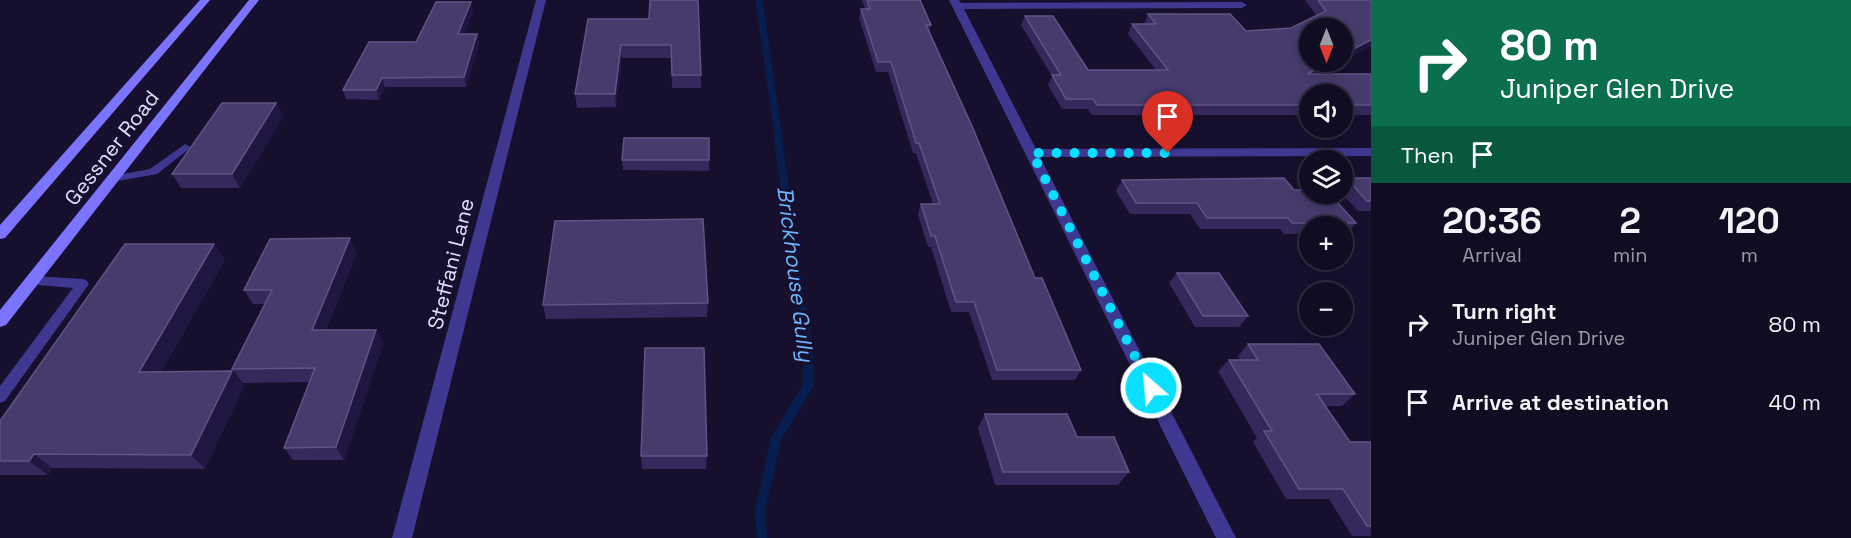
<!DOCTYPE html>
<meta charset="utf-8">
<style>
:root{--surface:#100c22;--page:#1e1a2f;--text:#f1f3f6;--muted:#9c9ba5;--line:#302c40}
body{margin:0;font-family:"Space Grotesk",sans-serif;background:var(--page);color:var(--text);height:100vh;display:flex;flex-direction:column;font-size:22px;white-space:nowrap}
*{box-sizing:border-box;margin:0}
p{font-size:20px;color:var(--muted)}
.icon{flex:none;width:33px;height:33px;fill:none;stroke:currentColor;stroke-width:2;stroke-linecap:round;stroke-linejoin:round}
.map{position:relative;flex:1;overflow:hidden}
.side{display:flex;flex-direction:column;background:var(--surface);width:480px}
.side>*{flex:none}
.hud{background:#0b6e4f;color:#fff;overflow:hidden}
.needle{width:39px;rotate:180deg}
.tools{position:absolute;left:1299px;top:18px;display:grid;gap:12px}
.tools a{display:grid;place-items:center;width:54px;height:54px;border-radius:50%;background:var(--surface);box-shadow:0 3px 15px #0003,0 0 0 2px var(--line);font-size:30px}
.pin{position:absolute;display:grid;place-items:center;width:51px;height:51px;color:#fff;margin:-62px -26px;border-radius:50% 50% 50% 0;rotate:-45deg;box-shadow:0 0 6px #0007}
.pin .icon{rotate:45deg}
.me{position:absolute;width:66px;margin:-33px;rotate:333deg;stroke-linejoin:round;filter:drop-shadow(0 0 4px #0008)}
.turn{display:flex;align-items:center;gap:21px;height:126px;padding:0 30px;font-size:27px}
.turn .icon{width:78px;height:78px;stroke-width:2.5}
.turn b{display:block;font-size:42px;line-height:51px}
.then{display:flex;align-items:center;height:57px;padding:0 30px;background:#0003;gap:12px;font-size:22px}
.eta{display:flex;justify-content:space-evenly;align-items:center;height:102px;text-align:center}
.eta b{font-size:36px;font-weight:600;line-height:42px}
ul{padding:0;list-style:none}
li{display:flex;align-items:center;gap:18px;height:78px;padding:0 30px}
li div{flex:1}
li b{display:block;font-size:22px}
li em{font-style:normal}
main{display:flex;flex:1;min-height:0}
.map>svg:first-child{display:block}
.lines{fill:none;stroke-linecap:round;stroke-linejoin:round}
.stream-far2{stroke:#071f50;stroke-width:7}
.stream-far1{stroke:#071f50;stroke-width:8}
.stream{stroke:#071f50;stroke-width:10}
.service{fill:#3e3890;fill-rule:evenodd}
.minor{fill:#3e3890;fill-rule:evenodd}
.tertiary{fill:#3e3890;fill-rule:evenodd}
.secondary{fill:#7b74ff;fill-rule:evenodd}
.wall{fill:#34285c}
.shaded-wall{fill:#201642}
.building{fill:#473b6e;stroke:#5f5484;stroke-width:1.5}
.route{stroke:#09dfff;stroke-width:10;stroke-dasharray:0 18}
.labels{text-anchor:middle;stroke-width:6;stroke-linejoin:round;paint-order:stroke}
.street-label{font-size:21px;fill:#e2ddff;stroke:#16102e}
.water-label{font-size:22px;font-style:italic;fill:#6bb6ff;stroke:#16102e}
</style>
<main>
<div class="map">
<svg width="1371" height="538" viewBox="0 0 1371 538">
<rect width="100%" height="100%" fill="#16102e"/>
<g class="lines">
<path class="stream-far2" d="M759,0L779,141"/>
<path class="stream-far1" d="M778,139L803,317"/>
<path class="stream" d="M762,538L760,511L776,439L808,386V350L803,315"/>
<path class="service" d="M185,144L190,147L189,149L157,174L112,182L107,179L112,176L150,169Z
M32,276L83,279L87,281L89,284L5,401L0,403V386L73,288L28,284L26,281L28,278Z"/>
<path class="minor" d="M949,0H959L961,3L1242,2L1247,5L1242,8L964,9L1036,149L1371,148V156L1040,157L1236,538H1216Z"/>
<path class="tertiary" d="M536,0H546L412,538H392Z"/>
<path class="secondary" d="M200,0H210L5,238L0,239V225Z
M249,0H259L6,325L0,327V310Z"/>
</g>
<path class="wall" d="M862,0H920L931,25L929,32L1035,278L1081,370L1075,380H992L969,312H951L931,247H928L918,215L921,204H933L916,153H913L888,72H876L859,18L861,9H865Z
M1305,0H1371V46L1342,61L1310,62H1341L1318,74H1371V115H1342V94H1310V115H1092L1088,109H1062L1048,85L1052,76L1021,25L1025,16L1088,70H1156L1128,34L1132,24H1144L1148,14L1246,31L1291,28L1317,16Z
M473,11L464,34H477L479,43L466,87H385L379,100L346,99L343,90L416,42Z
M588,19H649L701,75V88H672L671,58H622L616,107L577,108L575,94Z
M276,103L283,117L240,188H181L172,174Z
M622,160H709V171L623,170Z
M1346,178H1371V211H1358L1342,194V182Z
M1122,180L1294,190L1356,223L1346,234H1342V226H1310V234H1284L1280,229H1200L1190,214H1130L1116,191Z
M357,253L326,330H376L383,344L344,460H293L284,448L310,382L243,383L232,369L265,304H253L244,290Z
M225,260L161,372L232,371L244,386L205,469L52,468L48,475H0V421Z
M1177,273L1248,316L1239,327H1195L1169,283Z
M708,303L707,317L546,319L543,305Z
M1248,344L1355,394L1342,406H1325L1350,442H1371V536H1352L1329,499H1286L1253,442L1257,438L1218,371L1229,360H1240L1238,356Z
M985,414L1077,437L1129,472L1118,485H995L978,428Z
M641,456H707L706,469H642Z"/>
<path class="shaded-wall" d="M471,2L473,11L461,43L458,34Z
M477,34L479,43L466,87L464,77Z
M1371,40V46L1342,61V55Z
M621,45L622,58L616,107L615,94Z
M1330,62H1341L1300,84L1307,74Z
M382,78L385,87L379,100L376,90Z
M276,103L283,117L240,188L232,174Z
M350,238L357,253L320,344L312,330Z
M214,244L225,260L152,387L139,372Z
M376,330L383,344L344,460L336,447Z
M232,371L244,386L205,469L191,455Z
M34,454L52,468L48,475L29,461Z"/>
<path class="building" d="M650,0H698L701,75H672L671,45H621L615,94H575L588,19H649Z
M867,0H920L931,25H926L972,126L1035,278H1042L1081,370H997L974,302H956L935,236H931L921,204H940L919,143H916L891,62H878L861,9H870Z
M1318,0H1371V40L1342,55V28H1310V62H1330L1307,74H1371V105H1342V94H1310V105H1097L1093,99H1066L1052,75H1061L1025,16H1053L1088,70H1168L1132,24H1156L1148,14H1230L1246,31L1291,28L1326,11Z
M436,2H471L458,34H477L464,77L382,78L376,90H343L369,42H416Z
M222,103H276L232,174H172Z
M624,138H709V160H622Z
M1284,178L1294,190H1310V194H1330L1356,223H1292L1288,218H1207L1197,203H1136L1122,180Z
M1346,178H1371V201H1367Z
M703,219L708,303L543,305L555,221Z
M350,238L312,330H376L336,447L284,448L315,368L232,369L272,290H244L270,239Z
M125,244H214L139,372L232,371L191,455L34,454L29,461H0V421Z
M1177,273H1219L1248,316H1203Z
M1248,344H1319L1355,394H1317L1350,442H1371V526H1367L1343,489H1299L1264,431H1272L1229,360H1258Z
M645,348H704L707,456H641Z
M985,414H1067L1077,437H1114L1129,472H1003Z"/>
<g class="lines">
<path class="route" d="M1151,388L1032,153H1168"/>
</g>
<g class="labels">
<g class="street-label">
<text transform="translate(112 148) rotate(-52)" y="7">Gessner Road</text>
<text transform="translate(451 264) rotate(-76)" y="7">Steffani Lane</text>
</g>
<g class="water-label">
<text transform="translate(796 274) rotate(83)" y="8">Brickhouse Gully</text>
</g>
</g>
</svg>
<div class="tools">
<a><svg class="needle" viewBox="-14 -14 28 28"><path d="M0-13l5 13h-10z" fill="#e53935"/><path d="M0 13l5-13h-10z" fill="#9c9ba5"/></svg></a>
<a><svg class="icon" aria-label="sound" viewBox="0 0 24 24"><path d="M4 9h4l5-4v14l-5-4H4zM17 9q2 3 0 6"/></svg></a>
<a><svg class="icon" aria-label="layers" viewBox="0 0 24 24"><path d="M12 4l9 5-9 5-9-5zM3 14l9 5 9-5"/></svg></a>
<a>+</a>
<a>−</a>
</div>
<div class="pin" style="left:1168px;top:153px;background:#d93025"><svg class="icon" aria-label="arrive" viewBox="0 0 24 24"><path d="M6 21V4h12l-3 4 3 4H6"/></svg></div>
<svg class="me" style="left:1151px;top:388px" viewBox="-20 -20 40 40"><circle r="17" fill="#09dfff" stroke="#fff" stroke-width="3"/><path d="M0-11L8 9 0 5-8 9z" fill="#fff"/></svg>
</div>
<section class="side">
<div class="hud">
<div class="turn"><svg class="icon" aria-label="right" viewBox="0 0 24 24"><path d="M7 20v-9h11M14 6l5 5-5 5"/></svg><div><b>80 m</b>Juniper Glen Drive</div></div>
<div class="then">Then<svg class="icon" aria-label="arrive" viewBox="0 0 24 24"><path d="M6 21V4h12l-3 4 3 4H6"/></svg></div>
</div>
<div class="eta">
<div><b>20:36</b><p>Arrival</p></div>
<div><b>2</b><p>min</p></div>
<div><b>120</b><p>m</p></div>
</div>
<ul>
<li><svg class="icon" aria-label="right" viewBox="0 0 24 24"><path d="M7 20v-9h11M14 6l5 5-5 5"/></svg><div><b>Turn right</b><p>Juniper Glen Drive</p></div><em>80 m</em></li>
<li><svg class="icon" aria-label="arrive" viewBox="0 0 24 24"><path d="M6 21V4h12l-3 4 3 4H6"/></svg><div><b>Arrive at destination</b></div><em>40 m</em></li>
</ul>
</section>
</main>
